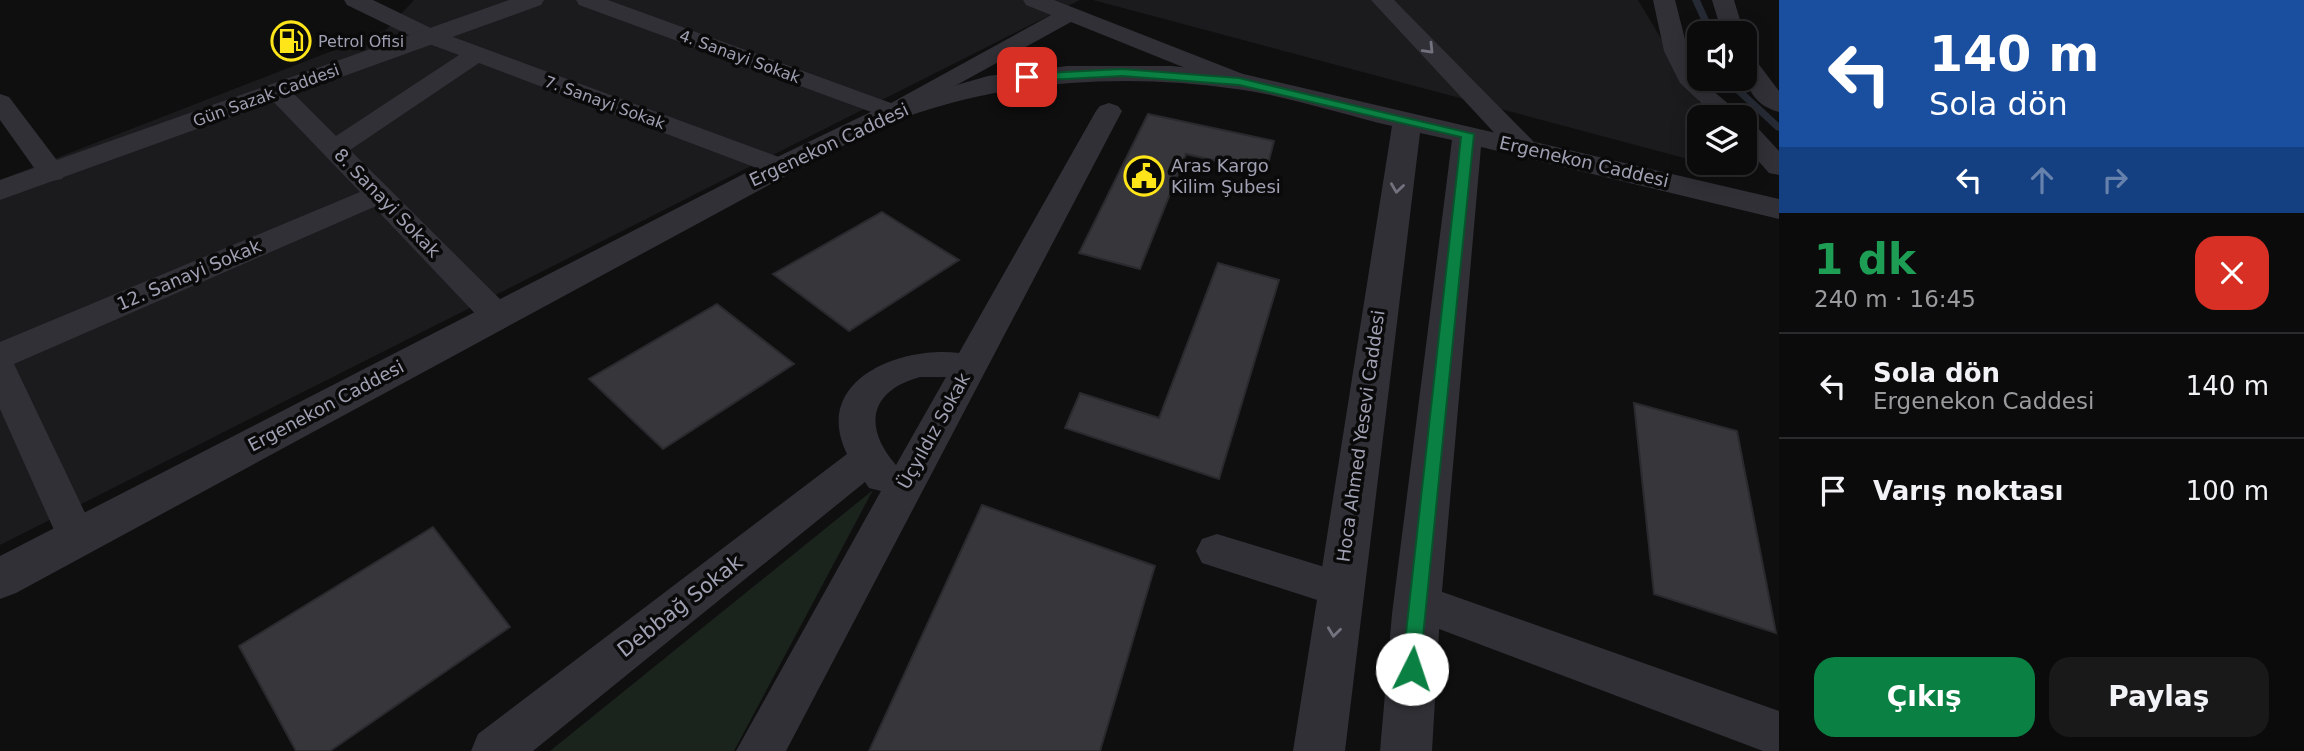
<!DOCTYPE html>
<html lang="tr">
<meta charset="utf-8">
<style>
:root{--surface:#0b0b0c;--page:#19191a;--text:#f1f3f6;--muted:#9a9b9d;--line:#2b2b2d;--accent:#0b8043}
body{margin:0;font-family:"DejaVu Sans",sans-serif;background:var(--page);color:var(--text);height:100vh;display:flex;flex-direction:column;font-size:26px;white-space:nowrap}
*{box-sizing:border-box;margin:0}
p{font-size:23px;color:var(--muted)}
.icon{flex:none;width:38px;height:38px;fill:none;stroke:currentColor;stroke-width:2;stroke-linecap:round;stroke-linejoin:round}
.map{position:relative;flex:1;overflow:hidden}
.details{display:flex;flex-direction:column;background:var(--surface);width:525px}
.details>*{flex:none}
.hud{background:#1a4fa0;color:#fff;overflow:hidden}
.tools{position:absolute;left:1687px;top:21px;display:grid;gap:14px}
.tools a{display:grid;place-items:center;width:70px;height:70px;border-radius:14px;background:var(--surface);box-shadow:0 4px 18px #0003,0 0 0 2px var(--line);font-size:35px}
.pin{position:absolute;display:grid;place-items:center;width:60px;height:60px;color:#fff;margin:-30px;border-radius:14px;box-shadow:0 4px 10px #0006}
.me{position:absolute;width:77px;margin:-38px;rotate:4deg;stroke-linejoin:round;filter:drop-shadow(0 0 5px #0008)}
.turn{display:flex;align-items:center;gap:24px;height:147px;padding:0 35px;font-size:32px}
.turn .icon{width:91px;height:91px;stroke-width:2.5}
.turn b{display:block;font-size:49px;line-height:60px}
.lanes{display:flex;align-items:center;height:66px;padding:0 35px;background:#0003;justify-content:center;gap:35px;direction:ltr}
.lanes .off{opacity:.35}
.round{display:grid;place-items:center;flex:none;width:74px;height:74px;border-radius:21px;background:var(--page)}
.summary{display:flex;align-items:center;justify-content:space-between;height:119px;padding:0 35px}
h1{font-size:42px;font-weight:800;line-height:52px;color:#1e9e55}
.cta{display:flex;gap:14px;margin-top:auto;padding:14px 35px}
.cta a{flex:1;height:80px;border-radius:21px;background:var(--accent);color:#fff;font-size:28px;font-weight:800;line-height:80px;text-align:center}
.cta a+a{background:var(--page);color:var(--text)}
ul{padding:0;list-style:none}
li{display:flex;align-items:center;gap:21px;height:105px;padding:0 35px;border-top:2px solid var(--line)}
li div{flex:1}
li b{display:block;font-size:26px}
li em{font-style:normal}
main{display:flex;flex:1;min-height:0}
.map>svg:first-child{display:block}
.built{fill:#1b1b1d}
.green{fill:#1b231d}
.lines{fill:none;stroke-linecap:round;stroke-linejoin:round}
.stream{fill:#252a34;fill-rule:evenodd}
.building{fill:#36363b;stroke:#2a292d;stroke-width:2}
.minor{fill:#303036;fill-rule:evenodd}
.tertiary{fill:#303036;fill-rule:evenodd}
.oneway{stroke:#737380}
.route{fill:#0b8043;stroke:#07532c;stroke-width:2}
.labels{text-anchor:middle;stroke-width:7;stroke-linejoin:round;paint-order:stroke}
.far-poi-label{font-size:16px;fill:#9fa0b2;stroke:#0a0a0b;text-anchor:start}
.far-street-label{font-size:16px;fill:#9fa0b2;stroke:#0a0a0b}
.street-label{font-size:18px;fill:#9fa0b2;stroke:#0a0a0b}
.poi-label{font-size:18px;fill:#9fa0b2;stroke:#0a0a0b;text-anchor:start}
.near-street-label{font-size:21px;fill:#9fa0b2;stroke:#0a0a0b}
</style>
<main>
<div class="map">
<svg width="1779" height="751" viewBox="0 0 1779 751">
<rect width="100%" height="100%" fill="#0f0f10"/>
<path class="built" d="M414,0H1080L0,545V180L386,30Z
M1093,0H1638L1708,117H1699V162Z"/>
<path class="green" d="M873,490L734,751H550Z"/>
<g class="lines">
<path class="stream" d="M1692,0H1700L1715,33H1707Z
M1729,79H1737L1743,90L1779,123V131L1776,130L1736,93Z"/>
</g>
<path class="building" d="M1148,114L1274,141L1266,172L1186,154L1140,269L1079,253Z
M882,212L959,260L849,331L773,274Z
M1218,263L1279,280L1219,479L1065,428L1080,393L1159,418Z
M717,304L794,364L663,449L589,379Z
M1634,403L1737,431L1776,633L1654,594Z
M982,505L1155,566L1100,751H869Z
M433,527L510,627L330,751H296L239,646Z"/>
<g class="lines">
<path class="minor" d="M344,0H373L437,31L790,161L794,167L790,173H770L479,63L350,150L509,308L513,316L509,324L497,327L485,324L374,207L14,364L97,538L91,550L77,555L63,550L0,409V342L360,192L267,95L263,90L267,85H285L336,136L459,55L421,41L347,5Z
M576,0H608L891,103L1051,15L1026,5L1023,0H1054L1248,76L1251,81L1248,86H1230L1071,22L893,120L579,5Z
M1371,0H1394L1533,141L1537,147L1533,153H1513Z
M1653,0H1675L1688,51L1699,79L1744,117H1716L1680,83L1664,51Z
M1712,0H1734L1744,33H1722Z
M1745,56L1754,58L1779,91V112C1749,104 1744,81 1745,56Z
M0,94L9,97L62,167L66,173L62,179L52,181L42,179L0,120Z
M1109,103L1118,106L1122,111L786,751H736L881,491L869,488L865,482L533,751H471L478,734L847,454C811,380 900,346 959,353L1096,111L1100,106ZM920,377H946L896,465C863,427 869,391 920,377Z
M1745,122L1754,124L1779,151V175L1769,173L1745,146Z
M1217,534L1354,576L1360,589L1354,602L1339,607L1202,563L1196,551L1202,539Z
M1417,583L1779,711V751H1763L1402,615L1396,602L1402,589Z"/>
<path class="tertiary" d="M509,0H544L541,5L0,200V180Z
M1067,66H1172L1239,73L1779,199V219L1481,147L1440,614L1432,751H1380L1392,614L1452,140L1420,133L1345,751H1293L1392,126C1341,114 1288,96 1236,89C1125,73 1012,80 906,117C866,131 828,155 791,173L16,593L0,599V556L769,161L883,106L988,76Z"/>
</g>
<defs><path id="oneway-chevron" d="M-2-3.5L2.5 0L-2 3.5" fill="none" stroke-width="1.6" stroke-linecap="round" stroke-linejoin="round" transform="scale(1.75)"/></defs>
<g class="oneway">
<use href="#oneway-chevron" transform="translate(1429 49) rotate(46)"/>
<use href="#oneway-chevron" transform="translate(1397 188) rotate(98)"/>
<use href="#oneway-chevron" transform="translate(1334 632) rotate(97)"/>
</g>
<path class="route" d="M1122,69L1239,78L1474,134L1419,676L1412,679L1405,676L1402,669L1461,137L1239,85L1122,76L1027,81L1021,77L1027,74Z"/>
<defs>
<g id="fuel-ring" transform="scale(2.0125)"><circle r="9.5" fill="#0a0a0b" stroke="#fee519" stroke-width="1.5"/><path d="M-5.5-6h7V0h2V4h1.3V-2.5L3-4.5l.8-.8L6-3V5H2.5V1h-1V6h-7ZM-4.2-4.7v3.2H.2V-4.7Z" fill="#fee519"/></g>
<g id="civic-ring" transform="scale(2.0125)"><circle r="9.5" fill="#0a0a0b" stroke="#fee519" stroke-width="1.5"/><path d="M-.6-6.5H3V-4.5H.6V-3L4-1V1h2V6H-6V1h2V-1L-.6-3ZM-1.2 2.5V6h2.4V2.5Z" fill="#fee519"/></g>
</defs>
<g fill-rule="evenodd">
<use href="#fuel-ring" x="291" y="41"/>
<use href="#civic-ring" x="1144" y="176"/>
</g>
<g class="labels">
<g class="far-poi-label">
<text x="318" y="47">Petrol Ofisi</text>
</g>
<g class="far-street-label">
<text transform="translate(740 56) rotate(20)" y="6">4. Sanayi Sokak</text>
<text transform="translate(266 95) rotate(-20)" y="6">Gün Sazak Caddesi</text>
<text transform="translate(605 102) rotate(20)" y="6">7. Sanayi Sokak</text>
</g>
<g class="street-label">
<text transform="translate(829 145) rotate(-25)" y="6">Ergenekon Caddesi</text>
<text transform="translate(1584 162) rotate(13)" y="6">Ergenekon Caddesi</text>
<text transform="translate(387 203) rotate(46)" y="6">8. Sanayi Sokak</text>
<text transform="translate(189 275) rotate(-23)" y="6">12. Sanayi Sokak</text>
<text transform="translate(326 406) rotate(-28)" y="6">Ergenekon Caddesi</text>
<text transform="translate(934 431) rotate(-61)" y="6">Üçyıldız Sokak</text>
<text transform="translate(1361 436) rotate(-82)" y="6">Hoca Ahmed Yesevi Caddesi</text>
</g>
<g class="poi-label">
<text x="1171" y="172">Aras Kargo<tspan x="1171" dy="21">Kilim Şubesi</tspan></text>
</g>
<g class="near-street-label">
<text transform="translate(680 606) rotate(-38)" y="7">Debbağ Sokak</text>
</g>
</g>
</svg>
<div class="tools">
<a><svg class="icon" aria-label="sound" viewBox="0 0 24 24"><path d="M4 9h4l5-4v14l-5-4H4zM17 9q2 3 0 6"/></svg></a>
<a><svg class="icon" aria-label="layers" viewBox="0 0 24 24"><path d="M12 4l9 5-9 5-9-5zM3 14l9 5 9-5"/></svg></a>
</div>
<div class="pin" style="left:1027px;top:77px;background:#d93025"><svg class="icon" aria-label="arrive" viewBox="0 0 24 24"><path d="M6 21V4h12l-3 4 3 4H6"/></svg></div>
<svg class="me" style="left:1412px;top:669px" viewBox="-20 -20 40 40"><circle r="19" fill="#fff"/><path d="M0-13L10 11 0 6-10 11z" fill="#0b8043"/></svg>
</div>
<section class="details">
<div class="hud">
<div class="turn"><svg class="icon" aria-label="left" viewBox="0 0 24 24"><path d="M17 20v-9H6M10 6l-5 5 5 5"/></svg><div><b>140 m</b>Sola dön</div></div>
<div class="lanes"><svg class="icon" aria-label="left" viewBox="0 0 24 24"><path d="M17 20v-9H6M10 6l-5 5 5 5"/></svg><svg class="icon off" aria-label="ahead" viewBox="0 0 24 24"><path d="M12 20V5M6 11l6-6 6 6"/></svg><svg class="icon off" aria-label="right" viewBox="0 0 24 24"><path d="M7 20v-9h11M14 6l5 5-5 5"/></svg></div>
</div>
<div class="summary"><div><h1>1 dk</h1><p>240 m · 16:45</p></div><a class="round" style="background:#d93025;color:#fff"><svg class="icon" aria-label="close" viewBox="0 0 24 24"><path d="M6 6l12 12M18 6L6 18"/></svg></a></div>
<ul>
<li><svg class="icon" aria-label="left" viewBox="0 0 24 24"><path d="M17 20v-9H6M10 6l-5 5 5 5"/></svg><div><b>Sola dön</b><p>Ergenekon Caddesi</p></div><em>140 m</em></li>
<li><svg class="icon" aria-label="arrive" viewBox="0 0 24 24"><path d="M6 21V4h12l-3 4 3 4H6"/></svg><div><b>Varış noktası</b></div><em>100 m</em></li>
</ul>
<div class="cta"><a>Çıkış</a><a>Paylaş</a></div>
</section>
</main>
